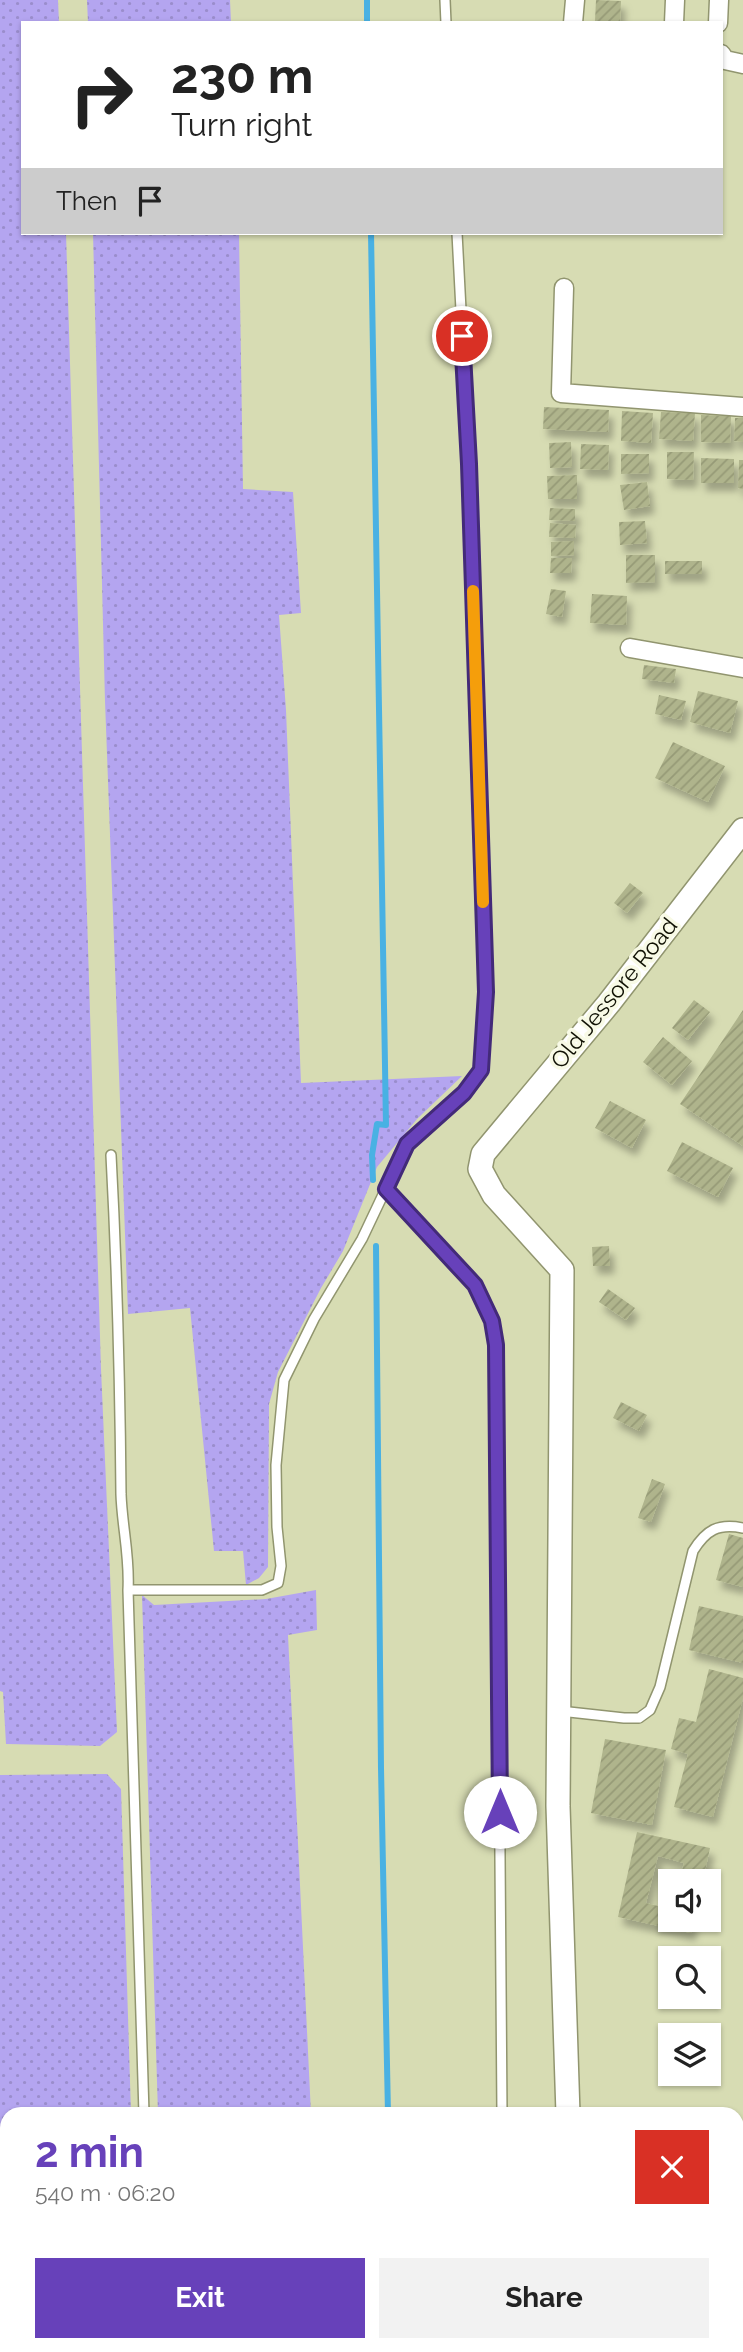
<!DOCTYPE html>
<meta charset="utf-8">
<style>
:root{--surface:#fff;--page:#f2f2f2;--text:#222;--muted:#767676;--accent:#6741ba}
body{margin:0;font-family:Raleway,sans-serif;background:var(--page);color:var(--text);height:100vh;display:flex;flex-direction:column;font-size:26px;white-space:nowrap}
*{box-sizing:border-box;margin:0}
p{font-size:23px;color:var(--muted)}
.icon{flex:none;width:38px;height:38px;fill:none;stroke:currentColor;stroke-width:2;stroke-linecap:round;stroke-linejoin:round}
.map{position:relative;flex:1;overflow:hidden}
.side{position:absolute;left:0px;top:2107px;width:744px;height:245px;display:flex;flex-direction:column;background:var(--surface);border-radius:21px 21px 0 0;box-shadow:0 2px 5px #0004}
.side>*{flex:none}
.banner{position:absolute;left:21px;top:21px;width:702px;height:214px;border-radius:0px;box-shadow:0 2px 5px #0004;background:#fff;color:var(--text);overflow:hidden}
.tools{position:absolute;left:658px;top:1869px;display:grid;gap:14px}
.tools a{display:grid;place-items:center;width:63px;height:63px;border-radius:0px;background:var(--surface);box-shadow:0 2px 5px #0004;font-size:35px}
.pin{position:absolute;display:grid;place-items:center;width:60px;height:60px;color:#fff;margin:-30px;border:4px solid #fff;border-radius:50%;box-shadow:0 2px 7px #0007}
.me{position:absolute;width:77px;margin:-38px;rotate:0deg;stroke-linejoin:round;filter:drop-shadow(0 0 5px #0008)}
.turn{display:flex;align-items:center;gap:24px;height:147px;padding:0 35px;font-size:32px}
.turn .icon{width:91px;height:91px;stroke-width:2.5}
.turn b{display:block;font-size:49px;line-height:60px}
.then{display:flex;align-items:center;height:66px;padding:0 35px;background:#0003;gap:14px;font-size:26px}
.round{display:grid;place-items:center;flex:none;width:74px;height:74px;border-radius:0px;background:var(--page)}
.overview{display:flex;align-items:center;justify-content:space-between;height:119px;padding:0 35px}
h1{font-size:42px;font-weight:700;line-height:52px;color:var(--accent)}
.cta{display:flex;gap:14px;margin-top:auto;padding:14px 35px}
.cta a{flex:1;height:80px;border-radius:0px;background:var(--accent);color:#fff;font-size:28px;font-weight:700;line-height:80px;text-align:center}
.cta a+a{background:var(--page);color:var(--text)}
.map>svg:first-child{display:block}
.grass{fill:url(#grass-dots)}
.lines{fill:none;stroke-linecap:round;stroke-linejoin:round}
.stream{stroke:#49b1e3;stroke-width:6}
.building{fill:url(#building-hatch);filter:url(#shadow)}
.service-casing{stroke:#91956f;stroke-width:12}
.minor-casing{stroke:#91956f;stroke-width:21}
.tertiary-casing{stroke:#91956f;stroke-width:26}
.service{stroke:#fff;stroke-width:9}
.minor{stroke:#fff;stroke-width:18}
.tertiary{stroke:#fff;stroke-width:23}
.route-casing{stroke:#432a79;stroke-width:18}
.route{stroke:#6741ba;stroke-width:12}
.slow{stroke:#f59e0b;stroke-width:12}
.labels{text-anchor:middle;stroke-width:7;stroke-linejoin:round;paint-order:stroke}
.street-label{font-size:23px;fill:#101104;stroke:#f8fae6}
</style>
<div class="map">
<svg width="743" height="2352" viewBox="0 0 743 2352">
<defs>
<pattern id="grass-dots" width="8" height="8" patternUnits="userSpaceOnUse" patternTransform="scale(1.75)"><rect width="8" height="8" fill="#b4a5f0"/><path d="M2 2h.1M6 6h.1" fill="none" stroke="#9a8dcc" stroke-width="1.8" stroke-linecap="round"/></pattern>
<pattern id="building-hatch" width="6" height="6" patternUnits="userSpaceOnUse" patternTransform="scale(1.75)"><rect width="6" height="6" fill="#afb48c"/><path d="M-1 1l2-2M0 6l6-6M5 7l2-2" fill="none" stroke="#969a77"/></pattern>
<filter id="shadow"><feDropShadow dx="4.5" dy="8" stdDeviation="3.5" flood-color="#0004"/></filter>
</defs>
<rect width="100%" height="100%" fill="#d7dcb3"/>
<path class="grass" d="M0,0H58L59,23H23V233H66L101,1369L117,1732L100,1746L6,1744L3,1692L0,1691Z
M87,0H230L231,23H88Z
M93,233H239L243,489L293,492L301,613L279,615L286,710L301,1083L462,1076L417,1119L377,1167L343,1251L321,1288L278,1372L269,1404L268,1567L259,1578L246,1585L243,1551H214L190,1308L128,1314L105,701Z
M316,1590L317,1630L288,1635L311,2114H158L142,1595L154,1605L266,1599Z
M107,1774L121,1789L131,2114H7V2345H138V2352H0V1775Z
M165,2345H321L322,2352H165Z"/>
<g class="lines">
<path class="stream" d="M367,0V23
M371,233L386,1125L377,1124L372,1155L373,1180
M376,1246L381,1768L388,2114
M393,2345V2352"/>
</g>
<path class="building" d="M596,0L621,1L620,22L595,21Z
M544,407L609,410L608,432L543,429Z
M622,411L653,413L651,443L621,441Z
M661,412L695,413L693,441L659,439Z
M701,415L731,416L730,443L701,442Z
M735,418H743V442L734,441Z
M571,442L572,467L550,468L549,443Z
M581,444L609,445L608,470L580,469Z
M667,452H694L693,480L667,479Z
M621,454H649V473L621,474Z
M701,458L734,459V483H701Z
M739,460H743V489L738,488Z
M577,475V499H548L547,476Z
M647,482L650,506L624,510L620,485Z
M550,508L575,509V521L549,520Z
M645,521L647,543L620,545L619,522Z
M550,523L576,525L575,538L549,537Z
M574,541V555L551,556V542Z
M626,555H655V582L626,583Z
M551,558H572L571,573H550Z
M665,561H702V574H665Z
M551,589L566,591L562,617L546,614Z
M592,594L627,596L626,625L590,623Z
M644,665L676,669L674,683L642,679Z
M698,691L738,701L730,733L690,722Z
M659,695L686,701L681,720L655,714Z
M673,742L725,766L708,802L655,778Z
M630,883L643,893L627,913L614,903Z
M694,1000L710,1012L688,1040L672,1028Z
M743,1010V1146L680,1104Z
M663,1037L692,1061L672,1085L643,1062Z
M610,1101L646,1120L632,1148L595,1128Z
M682,1142L733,1168L718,1197L667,1171Z
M609,1246L610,1266H593L592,1247Z
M608,1289L635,1308L626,1320L599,1302Z
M621,1402L647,1415L639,1431L613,1418Z
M652,1479L665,1484L651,1522L638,1518Z
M729,1534L743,1538V1587L716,1580Z
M699,1606L743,1616V1663L689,1650Z
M709,1669L743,1678V1698L713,1817L674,1807L688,1754L671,1749L679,1718L696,1722Z
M605,1739L666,1750L652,1825L591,1813Z
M637,1832L710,1848L703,1881H679L684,1863L658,1856L646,1903L670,1909V1920H694L691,1933L618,1917Z"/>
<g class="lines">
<g class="service-casing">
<path id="service" d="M445,0L446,23
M111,1155C117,1268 120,1380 121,1494C122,1526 130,1557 128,1590
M386,1189L475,1285L492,1321L496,1345L502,2114
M560,1711L624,1718H639L650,1710L660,1687L693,1551C706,1530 718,1523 743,1528
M144,2114L128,1590H262L278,1583L281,1566L277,1527L276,1465L284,1380L314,1319L362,1239L407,1144L464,1093L481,1070L486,992L469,464L457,233
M151,2345V2352
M494,2352L495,2345"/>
</g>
<g class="minor-casing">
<path id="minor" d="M573,23L575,0
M674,23L675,0
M718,23L719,0
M721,54L725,60L743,64
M564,288L561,393L743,407
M630,648L743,668"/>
</g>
<g class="tertiary-casing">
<path id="tertiary" d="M568,2114L558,1806L562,1270L494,1195L480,1169L483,1154L609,1003L743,830
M563,2352L564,2345"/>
</g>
<use href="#service" class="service"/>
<use href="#minor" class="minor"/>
<use href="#tertiary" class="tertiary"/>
</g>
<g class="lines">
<g class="route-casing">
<path id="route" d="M462,336L469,464L486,992L481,1070L464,1093L407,1144L386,1189L475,1285L492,1321L496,1345L500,1812"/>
</g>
<use href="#route" class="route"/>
<path class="slow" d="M473,591L483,902"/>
</g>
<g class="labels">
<g class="street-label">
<text transform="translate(614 993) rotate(-51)" y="8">Old Jessore Road</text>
</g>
</g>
</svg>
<div class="tools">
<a><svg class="icon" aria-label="sound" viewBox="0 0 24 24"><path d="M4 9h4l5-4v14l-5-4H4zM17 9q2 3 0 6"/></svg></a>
<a><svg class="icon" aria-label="search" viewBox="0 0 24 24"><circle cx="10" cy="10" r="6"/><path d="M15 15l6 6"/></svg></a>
<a><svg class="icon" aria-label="layers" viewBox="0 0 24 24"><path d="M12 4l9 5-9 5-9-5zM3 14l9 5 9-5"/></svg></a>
</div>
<div class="pin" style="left:462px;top:336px;background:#d93025"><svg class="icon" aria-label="arrive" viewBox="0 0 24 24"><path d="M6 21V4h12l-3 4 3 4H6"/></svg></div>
<svg class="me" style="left:500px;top:1812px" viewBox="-20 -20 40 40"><circle r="19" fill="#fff"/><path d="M0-13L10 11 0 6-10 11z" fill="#6741ba"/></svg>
<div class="banner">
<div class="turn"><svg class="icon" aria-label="right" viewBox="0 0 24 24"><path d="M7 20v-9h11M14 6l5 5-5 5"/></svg><div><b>230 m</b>Turn right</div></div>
<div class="then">Then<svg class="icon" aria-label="arrive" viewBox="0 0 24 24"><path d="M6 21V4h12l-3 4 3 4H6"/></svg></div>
</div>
<section class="side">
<div class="overview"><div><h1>2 min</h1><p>540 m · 06:20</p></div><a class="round" style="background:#d93025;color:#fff"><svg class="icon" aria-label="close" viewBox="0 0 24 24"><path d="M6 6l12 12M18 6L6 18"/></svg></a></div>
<div class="cta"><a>Exit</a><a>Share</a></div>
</section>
</div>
